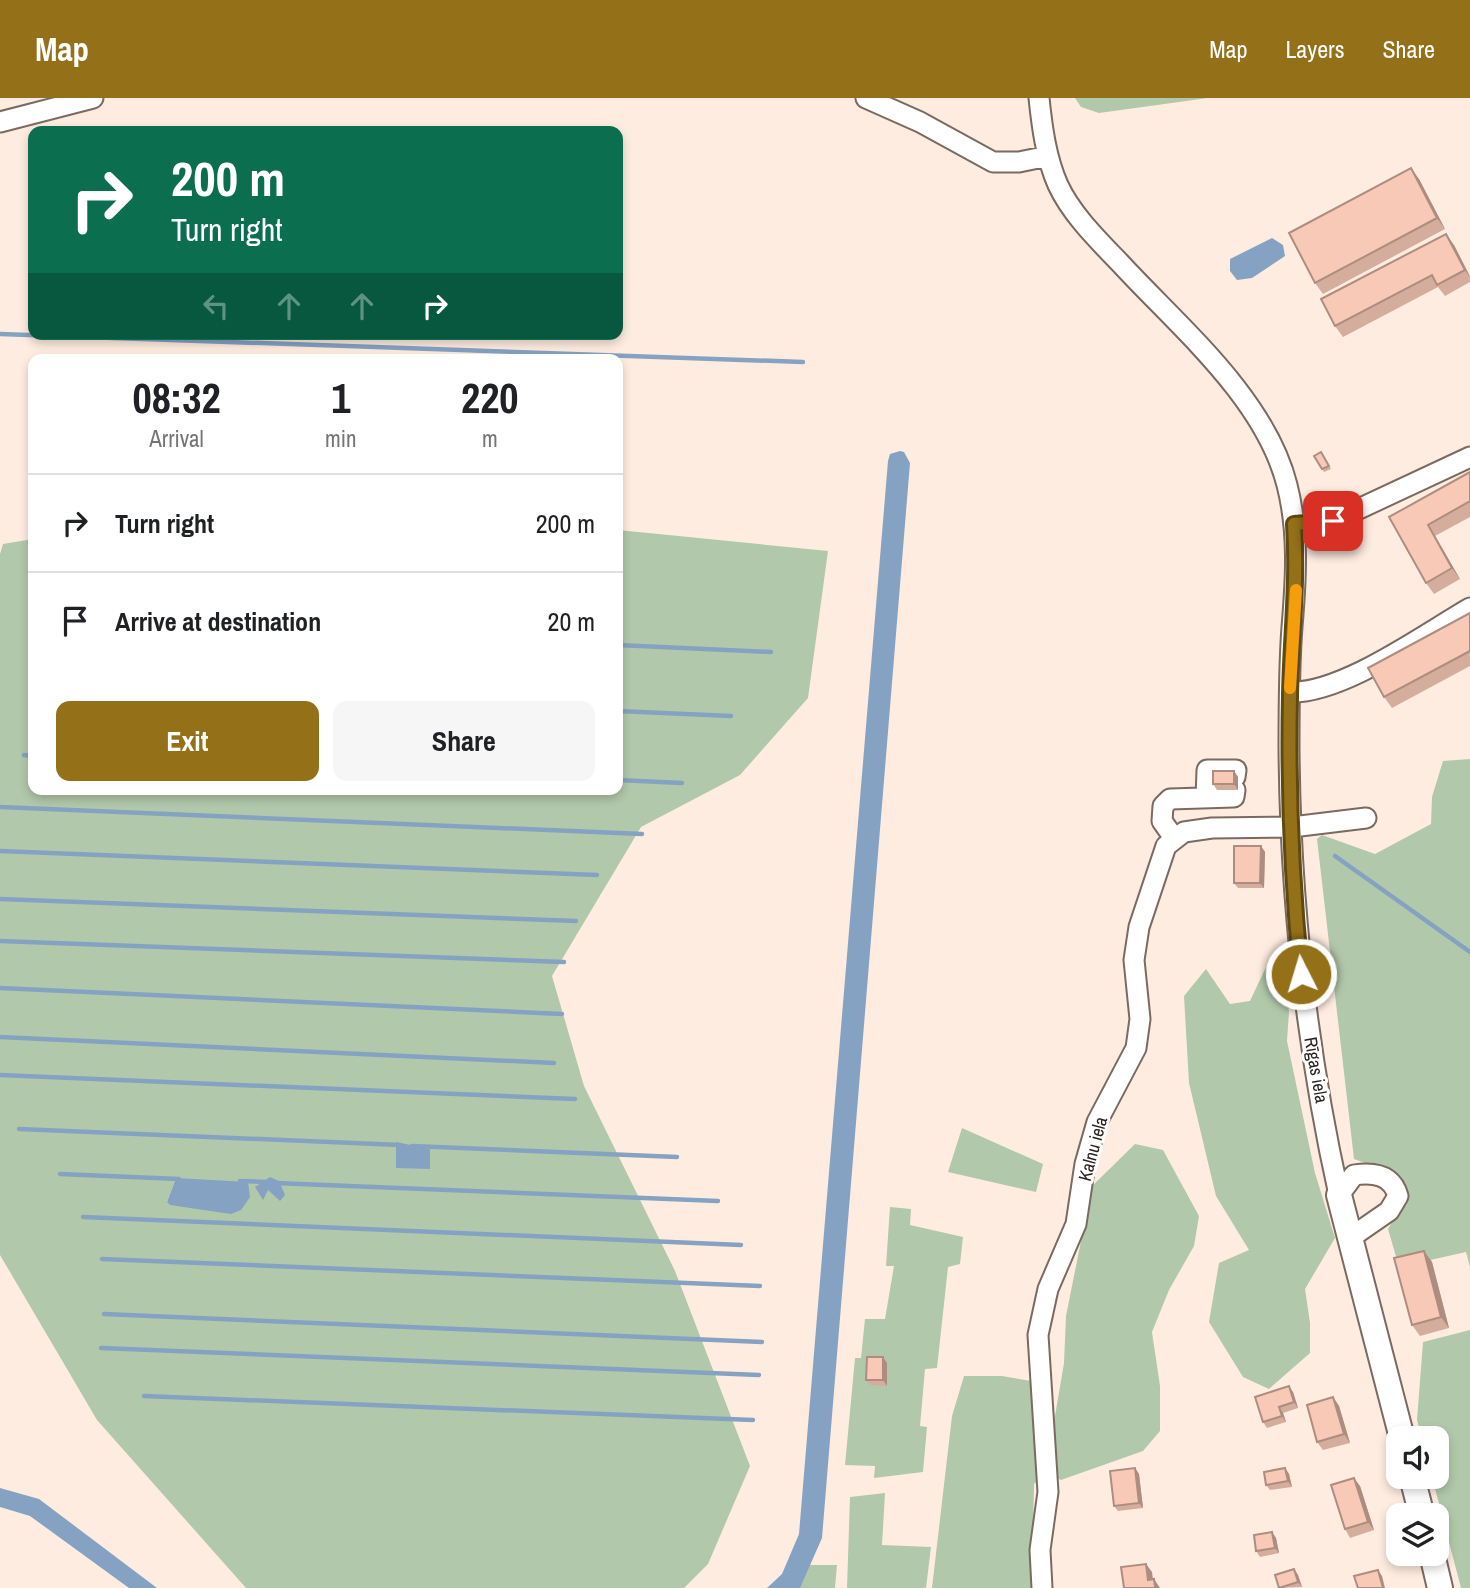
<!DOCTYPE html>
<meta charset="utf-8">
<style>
:root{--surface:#fff;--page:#f6f6f6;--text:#202124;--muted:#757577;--line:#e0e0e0;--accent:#947018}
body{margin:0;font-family:"Archivo Narrow",sans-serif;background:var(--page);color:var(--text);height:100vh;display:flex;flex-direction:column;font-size:26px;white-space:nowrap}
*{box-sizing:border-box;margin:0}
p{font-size:23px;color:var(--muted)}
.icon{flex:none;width:38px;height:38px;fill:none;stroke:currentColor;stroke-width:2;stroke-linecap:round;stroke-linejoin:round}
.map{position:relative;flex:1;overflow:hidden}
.panel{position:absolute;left:28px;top:256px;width:595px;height:441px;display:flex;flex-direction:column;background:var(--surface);border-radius:14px;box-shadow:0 4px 10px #0003}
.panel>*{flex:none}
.banner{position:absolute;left:28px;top:28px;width:595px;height:214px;border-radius:14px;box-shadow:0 4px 10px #0003;background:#0b6e4f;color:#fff;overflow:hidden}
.controls{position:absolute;left:1386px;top:1328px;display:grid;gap:14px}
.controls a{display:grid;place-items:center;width:63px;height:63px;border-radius:14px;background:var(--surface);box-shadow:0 4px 10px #0003;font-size:35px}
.pin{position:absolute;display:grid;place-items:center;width:60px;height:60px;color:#fff;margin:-30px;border-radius:14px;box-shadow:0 4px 10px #0006}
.me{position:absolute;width:77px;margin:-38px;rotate:355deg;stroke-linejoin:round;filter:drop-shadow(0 0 5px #0008)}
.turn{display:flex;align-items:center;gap:24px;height:147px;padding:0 28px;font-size:32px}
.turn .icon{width:91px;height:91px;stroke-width:2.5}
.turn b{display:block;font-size:49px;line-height:60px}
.lanes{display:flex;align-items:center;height:66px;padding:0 28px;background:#0003;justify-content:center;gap:35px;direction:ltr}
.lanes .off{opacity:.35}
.eta{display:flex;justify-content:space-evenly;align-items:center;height:119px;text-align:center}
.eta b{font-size:42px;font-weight:700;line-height:49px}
.action{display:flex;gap:14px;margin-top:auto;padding:14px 28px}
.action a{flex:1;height:80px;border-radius:14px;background:var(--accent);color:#fff;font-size:28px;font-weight:700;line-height:80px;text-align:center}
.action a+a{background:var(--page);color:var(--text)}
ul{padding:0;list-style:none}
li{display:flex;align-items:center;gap:21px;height:98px;padding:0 28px;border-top:2px solid var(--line)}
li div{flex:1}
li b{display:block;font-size:26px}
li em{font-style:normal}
header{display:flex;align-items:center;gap:42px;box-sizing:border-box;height:98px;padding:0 35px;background:var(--accent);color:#fff}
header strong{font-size:33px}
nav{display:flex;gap:38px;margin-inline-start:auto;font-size:24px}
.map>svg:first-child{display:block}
.green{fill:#b2c8aa;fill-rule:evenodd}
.water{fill:#85a2c3}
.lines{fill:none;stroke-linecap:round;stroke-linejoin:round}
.stream{stroke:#85a2c3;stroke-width:4.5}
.minor-casing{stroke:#7a6a60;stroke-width:23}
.major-casing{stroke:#7a6a60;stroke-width:28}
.minor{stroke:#fff;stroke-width:19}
.major{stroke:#fff;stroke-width:24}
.wall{fill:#d4ad9d}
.shaded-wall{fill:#ad8d7f}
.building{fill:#f7c9b6;stroke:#ad8d7f;stroke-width:2}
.route-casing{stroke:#604910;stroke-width:18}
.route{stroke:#947018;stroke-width:12}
.slow{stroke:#f59e0b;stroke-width:12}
.labels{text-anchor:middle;stroke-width:6;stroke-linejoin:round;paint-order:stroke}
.street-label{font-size:18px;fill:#28211d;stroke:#fefefe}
</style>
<header>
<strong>Map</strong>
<nav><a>Map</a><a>Layers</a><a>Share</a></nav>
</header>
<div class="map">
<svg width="1470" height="1490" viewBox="0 0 1470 1490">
<rect width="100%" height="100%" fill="#ffece1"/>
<path class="green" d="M1075,0H1208L1099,15L1081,9Z
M618,432L828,453L808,600L740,677L641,729L552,878L584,988L675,1173L750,1368L708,1466L684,1490H246L97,1322L0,1157V456L3,446L33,441V691H618ZM176,1080L199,1109L167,1104Z
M1470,661V1169L1466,1154L1399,1169L1388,1131L1406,1100L1392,1075L1354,1061L1317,741L1322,737L1375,756L1431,726L1432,699L1443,663Z
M1273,863L1283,864L1289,914L1287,943L1315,1075L1335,1140L1305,1191L1310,1225V1255L1269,1291L1243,1279L1209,1224L1219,1165L1249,1152L1216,1098L1189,985L1184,898L1206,871L1230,906L1250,903L1265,871Z
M962,1030L1043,1066L1036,1094L948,1074Z
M1135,1046L1163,1052L1199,1118L1194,1148L1169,1192L1152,1234L1160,1288V1333L1143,1353L1061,1382L1056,1379L1054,1324L1064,1265L1066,1218L1082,1138L1087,1093Z
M890,1109L911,1111L910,1127L963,1139L960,1166L948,1169L937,1270L925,1271L920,1328L927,1329L923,1374L874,1380L875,1368L845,1367L855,1260H861L865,1221H885L894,1168H886Z
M1470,1232V1490H1461L1432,1379H1437V1340H1422L1417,1322L1423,1244Z
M964,1278H1002L1031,1283L1042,1321L1038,1382L1034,1386L1032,1490H932L952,1318Z
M885,1395L882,1447L931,1449L926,1490H847L850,1399Z
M805,1467H837L835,1490H792Z"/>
<path class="water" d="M1272,140L1283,147L1285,158L1252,180L1237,182L1230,173V161Z
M900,353L904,354L910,365L822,1440L800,1490H767L782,1476L799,1436L888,363L890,356Z
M396,1044L430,1051V1071L396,1070Z
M270,1079L279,1083L285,1097L280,1103L268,1092L263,1102L255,1089Z
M176,1080L248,1084L250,1099L241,1112L231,1116L170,1107L167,1104Z
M0,1390L39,1401L157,1490H129L30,1418L0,1409Z"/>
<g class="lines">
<path class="stream" d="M0,236L803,264
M618,547L771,554
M618,613L731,618
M24,657L33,658
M618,682L682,685
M0,709L642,736
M0,753L597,777
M1335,758L1470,854
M0,801L576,823
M0,843L564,864
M0,890L562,916
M0,939L554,965
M0,977L575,1001
M19,1031L400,1047
M412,1048L677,1059
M60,1076L179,1081
M240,1083L266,1084
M275,1085L718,1103
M83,1119L741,1147
M102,1161L760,1188
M104,1216L762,1244
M101,1250L759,1277
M144,1298L753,1322"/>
<g class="minor-casing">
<path id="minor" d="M866,0L920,24L993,64H1019L1048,58
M1039,0C1042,29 1046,60 1058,87C1072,117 1098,142 1121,166C1180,230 1265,300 1287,387C1299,434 1296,481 1292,529C1289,568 1289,609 1289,648C1290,799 1306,949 1339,1097
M0,24L93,0
M1294,426L1333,423L1470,359
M1290,594C1342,596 1423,537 1470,510
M1206,700L1207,672H1236L1235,679
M1174,740L1162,723L1163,708L1170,701L1234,699L1235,692
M1339,1097L1354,1077C1374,1074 1392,1077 1398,1098L1389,1113L1350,1140
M1042,1490L1040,1452L1048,1394L1038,1237L1048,1191L1076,1126L1085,1066L1097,1024L1136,950L1140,921L1134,862L1139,829L1166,748L1184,734L1212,730L1292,729L1366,720"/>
</g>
<g class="major-casing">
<path id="major" d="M1339,1097L1402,1340
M1412,1379L1422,1418
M1432,1456L1440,1490"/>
</g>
<use href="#minor" class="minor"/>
<use href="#major" class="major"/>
</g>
<path class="wall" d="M1419,81L1445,131L1323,196L1315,185Z
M1454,147L1470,178V184L1445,198L1438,189L1343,239L1335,228Z
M1321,354L1331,371L1324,374L1314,358Z
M1470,374V419L1435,438L1460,481L1434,496L1426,485L1389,419Z
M1470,515V568L1392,610L1384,599Z
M1234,673L1238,679V692H1217L1213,686Z
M1261,748L1265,754L1264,790H1238L1234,785Z
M1424,1153L1432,1164L1449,1230L1420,1238L1412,1227Z
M887,1265V1288L870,1287L866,1282Z
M1293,1294L1298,1310L1283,1315L1286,1324L1267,1330L1263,1324Z
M1333,1299L1339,1308L1350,1345L1323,1352L1317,1344Z
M1135,1370L1139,1376L1143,1410L1118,1413L1114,1408Z
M1285,1370L1289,1376L1292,1389L1270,1392L1266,1387Z
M1360,1388L1374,1432L1350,1440L1345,1431Z
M1272,1434L1276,1440L1279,1455L1260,1459L1256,1453Z
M1294,1471L1298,1477L1302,1489L1279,1490Z"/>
<path class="shaded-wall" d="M1411,70L1419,81L1445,131L1437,120Z
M1446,136L1454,147L1470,179L1465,172Z
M1428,427L1435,438L1460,481L1452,470Z
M1234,673L1238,679V692L1234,686Z
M1261,748L1265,754L1264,790L1260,785Z
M1424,1153L1432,1164L1449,1230L1441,1219Z
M883,1259L887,1265V1288L883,1282Z
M1289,1288L1293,1294L1298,1310L1294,1304Z
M1333,1299L1339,1308L1350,1345L1344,1336Z
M1279,1309L1283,1315L1286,1324L1282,1318Z
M1135,1370L1139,1376L1143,1410L1139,1405Z
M1285,1370L1289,1376L1292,1389L1288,1383Z
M1354,1380L1360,1388L1374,1432L1368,1424Z
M1272,1434L1276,1440L1279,1455L1275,1450Z
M1146,1466L1152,1474L1154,1490L1148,1482Z
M1294,1471L1298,1477L1302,1489L1298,1484Z
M1378,1472L1382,1478L1385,1490H1383Z
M1154,1481L1160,1490H1155Z"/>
<path class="building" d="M1411,70L1437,120L1315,185L1289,135Z
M1446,136L1465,172L1437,187L1432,177L1335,228L1321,201Z
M1321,354L1329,368L1322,371L1314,358Z
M1470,374V403L1428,427L1452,470L1426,485L1389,419Z
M1470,515V553L1384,599L1368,570Z
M1213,673H1234V686H1213Z
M1234,748H1261L1260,785H1234Z
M1424,1153L1441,1219L1412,1227L1394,1160Z
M867,1259H883V1282H866Z
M1289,1288L1294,1304L1279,1309L1282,1318L1263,1324L1255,1299Z
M1333,1299L1344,1336L1317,1344L1307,1307Z
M1135,1370L1139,1405L1114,1408L1110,1373Z
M1285,1370L1288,1383L1266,1387L1264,1374Z
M1354,1380L1368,1424L1345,1431L1331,1387Z
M1272,1434L1275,1450L1256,1453L1254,1437Z
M1146,1466L1148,1482L1154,1481L1155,1490H1124L1121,1469Z
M1294,1471L1298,1484L1279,1490L1275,1477Z
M1378,1472L1383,1490H1358L1354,1478Z"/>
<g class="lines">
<g class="route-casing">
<path id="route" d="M1301,876C1292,784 1288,690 1290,598C1291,540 1298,484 1294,426L1333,423"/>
</g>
<use href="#route" class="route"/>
<path class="slow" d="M1290,590L1296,492"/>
</g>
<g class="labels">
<g class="street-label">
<text transform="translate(1316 972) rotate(80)" y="6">Rīgas iela</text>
<text transform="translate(1093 1051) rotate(-75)" y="6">Kalnu iela</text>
</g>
</g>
</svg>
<div class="controls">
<a><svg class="icon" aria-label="sound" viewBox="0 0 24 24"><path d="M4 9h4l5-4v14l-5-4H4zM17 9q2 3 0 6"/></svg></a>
<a><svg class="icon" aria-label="layers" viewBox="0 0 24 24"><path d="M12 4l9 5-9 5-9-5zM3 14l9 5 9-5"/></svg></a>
</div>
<div class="pin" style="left:1333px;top:423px;background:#d93025"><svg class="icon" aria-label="arrive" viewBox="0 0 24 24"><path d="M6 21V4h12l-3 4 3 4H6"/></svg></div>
<svg class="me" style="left:1301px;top:876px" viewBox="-20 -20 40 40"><circle r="17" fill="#947018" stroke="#fff" stroke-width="3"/><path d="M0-11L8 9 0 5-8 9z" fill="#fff"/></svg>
<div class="banner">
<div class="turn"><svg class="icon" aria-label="right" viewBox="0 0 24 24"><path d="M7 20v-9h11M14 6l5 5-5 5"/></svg><div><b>200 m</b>Turn right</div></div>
<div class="lanes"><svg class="icon off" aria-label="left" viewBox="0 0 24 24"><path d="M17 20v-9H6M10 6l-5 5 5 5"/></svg><svg class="icon off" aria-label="ahead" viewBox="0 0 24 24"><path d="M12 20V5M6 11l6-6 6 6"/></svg><svg class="icon off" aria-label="ahead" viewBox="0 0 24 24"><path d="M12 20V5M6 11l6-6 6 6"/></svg><svg class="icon" aria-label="right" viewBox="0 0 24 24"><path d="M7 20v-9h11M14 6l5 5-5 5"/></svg></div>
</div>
<section class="panel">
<div class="eta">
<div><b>08:32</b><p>Arrival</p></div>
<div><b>1</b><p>min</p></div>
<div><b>220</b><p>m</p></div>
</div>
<ul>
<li><svg class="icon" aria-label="right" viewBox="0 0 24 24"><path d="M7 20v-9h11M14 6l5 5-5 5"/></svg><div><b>Turn right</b></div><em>200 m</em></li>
<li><svg class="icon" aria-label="arrive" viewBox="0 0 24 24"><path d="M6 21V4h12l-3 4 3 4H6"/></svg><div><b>Arrive at destination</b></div><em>20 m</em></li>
</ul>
<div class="action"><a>Exit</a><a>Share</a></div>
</section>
</div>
